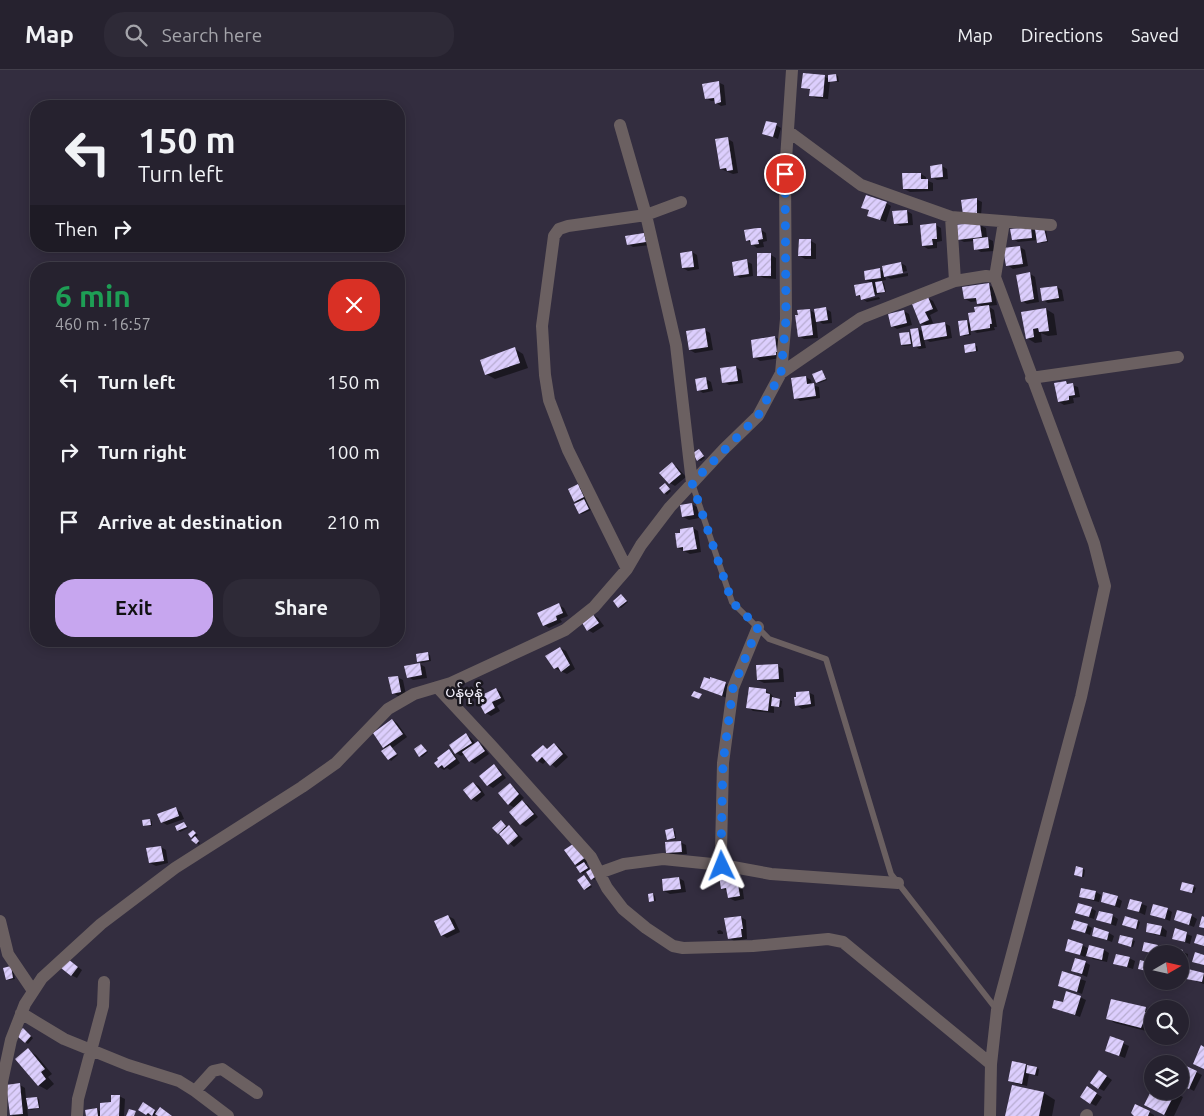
<!DOCTYPE html>
<meta charset="utf-8">
<style>
:root{--surface:#26222f;--page:#2e2a37;--text:#f1f3f6;--muted:#a4a4aa;--line:#423f4b;--accent:#c7a6ef}
body{margin:0;font-family:Ubuntu,"Noto Sans Myanmar",sans-serif;background:var(--page);color:var(--text);height:100vh;display:flex;flex-direction:column;font-size:19px;white-space:nowrap}
*{box-sizing:border-box;margin:0}
p{font-size:16px;color:var(--muted)}
.icon{flex:none;width:28px;height:28px;fill:none;stroke:currentColor;stroke-width:2;stroke-linecap:round;stroke-linejoin:round}
.map{position:relative;flex:1;overflow:hidden}
.details{position:absolute;left:30px;top:192px;width:375px;height:385px;display:flex;flex-direction:column;background:var(--surface);border-radius:20px;box-shadow:0 2px 12px #0003,0 0 0 1px var(--line)}
.details>*{flex:none}
.guide{position:absolute;left:30px;top:30px;width:375px;height:152px;border-radius:20px;box-shadow:0 2px 12px #0003,0 0 0 1px var(--line);background:#26222f;color:var(--text);overflow:hidden}
.needle{width:32px;rotate:81deg}
.controls{position:absolute;left:1144px;top:875px;display:grid;gap:10px}
.controls a{display:grid;place-items:center;width:45px;height:45px;border-radius:50%;background:var(--surface);box-shadow:0 2px 12px #0003,0 0 0 1px var(--line);font-size:25px}
.pin{position:absolute;display:grid;place-items:center;width:42px;height:42px;color:#fff;margin:-21px;border:2px solid #fff;border-radius:50%;box-shadow:0 1px 5px #0007}
.me{position:absolute;width:55px;margin:-28px;rotate:358deg;stroke-linejoin:round;filter:drop-shadow(0 0 4px #0008)}
.turn{display:flex;align-items:center;gap:18px;height:105px;padding:0 25px;font-size:22px}
.turn .icon{width:65px;height:65px;stroke-width:2.5}
.turn b{display:block;font-size:35px;line-height:42px}
.then{display:flex;align-items:center;height:48px;padding:0 25px;background:#0003;gap:10px;font-size:19px}
.round{display:grid;place-items:center;flex:none;width:52px;height:52px;border-radius:20px;background:var(--page)}
.summary{display:flex;align-items:center;justify-content:space-between;height:85px;padding:0 25px}
h1{font-size:30px;font-weight:600;line-height:38px;color:#1e9e55}
.button{display:flex;gap:10px;margin-top:auto;padding:10px 25px}
.button a{flex:1;height:58px;border-radius:20px;background:var(--accent);color:#111;font-size:20px;font-weight:600;line-height:58px;text-align:center}
.button a+a{background:var(--page);color:var(--text)}
ul{padding:0;list-style:none}
li{display:flex;align-items:center;gap:15px;height:70px;padding:0 25px}
li div{flex:1}
li b{display:block;font-size:19px}
li em{font-style:normal}
header{display:flex;align-items:center;gap:30px;box-sizing:border-box;height:70px;padding:0 25px;background:var(--surface);border-bottom:1px solid var(--line)}
header strong{font-size:24px}
nav{display:flex;gap:28px;margin-inline-start:auto;font-size:18px}
.search{width:350px;height:45px;background:var(--page);display:flex;align-items:center;gap:12px;box-sizing:border-box;padding:0 18px;border-radius:20px;color:var(--muted);font-size:19px}
.map>svg:first-child{display:block}
.shadow{fill:#0007}
.building{fill:url(#building-hatch)}
.lines{fill:none;stroke-linecap:round;stroke-linejoin:round}
.lane{stroke:#6b6061;stroke-width:6}
.street{stroke:#6b6061;stroke-width:12}
.route{stroke:#1a73e8;stroke-width:9;stroke-dasharray:0 16.2}
.labels{text-anchor:middle;stroke-width:5;stroke-linejoin:round;paint-order:stroke}
.quarter-label{font-size:15px;fill:#f2effb;stroke:#1a171f}
</style>
<header>
<strong>Map</strong>
<div class="search"><svg class="icon" aria-label="search" viewBox="0 0 24 24"><circle cx="10" cy="10" r="6"/><path d="M15 15l6 6"/></svg>Search here</div>
<nav><a>Map</a><a>Directions</a><a>Saved</a></nav>
</header>
<div class="map">
<svg width="1204" height="1046" viewBox="0 0 1204 1046">
<defs>
<pattern id="building-hatch" width="6" height="6" patternUnits="userSpaceOnUse" patternTransform="scale(1.25)"><rect width="6" height="6" fill="#dccefd"/><path d="M-1 1l2-2M0 6l6-6M5 7l2-2" fill="none" stroke="#b7acd0"/></pattern>
</defs>
<rect width="100%" height="100%" fill="#332d3f"/>
<path class="shadow" d="M836,5L838,6L839,12L830,11L828,29L816,28L810,25L811,20L803,17L825,7L829,9Z
M718,12L724,15L726,35L721,36L716,33L715,31H711L706,28Z
M776,55L781,58L778,69L764,63Z
M728,69L733,72L738,103L733,104L721,99Z
M942,96L947,99L948,109L937,110L932,107Z
M921,104L926,107V110L933,113V121L910,122L904,119Z
M976,129L982,132L981,146L969,148Z
M886,133L891,136L886,152L874,148L870,141L863,137Z
M907,141L912,144L913,155L900,156L895,153Z
M936,155L941,158L942,171L937,172V178L928,179L923,176Z
M980,155L986,158L987,168L993,171L994,181L981,182L976,179L974,171L964,172L958,169Z
M1031,158L1037,162L1046,160L1048,172L1041,173L1038,170L1018,172L1013,169Z
M761,160L766,163L767,171L763,172L764,177L757,178L747,170Z
M644,164L650,175L633,177L628,174Z
M811,171L816,174V189H805L800,186Z
M1020,177L1025,180L1028,196L1013,199L1007,195Z
M692,182L697,185L699,199L688,201L683,198Z
M771,185L776,188V209L764,208L758,205Z
M746,191L752,194L753,206L740,208L735,205Z
M901,193L906,196L907,201L888,205V207L908,203V206L891,209L885,206L886,210L881,211L884,213L886,222L863,228L865,230L879,227L880,229L867,232L857,225L872,213L866,210L879,199L885,202Z
M1029,203L1035,207L1039,232L1027,234L1022,231Z
M989,215L994,218L997,235L988,236L994,240L997,257H994L995,260L977,263L970,259L971,265L964,266L962,265L966,251L971,254L976,243L984,237L978,234V231L971,232L965,229Z
M1057,217L1062,220L1064,231L1048,233L1043,230Z
M928,228L933,231L938,241L930,245L933,253L927,256L921,253Z
M825,238L831,242L832,253L823,254L816,250L818,268L804,269L799,266L810,240L816,244Z
M1046,239L1054,244L1057,265L1048,266L1041,263L1042,272L1035,273L1027,268Z
M904,241L909,244L912,255L897,259L892,256Z
M944,253L950,256L952,268L930,272L924,269L926,278L919,279L914,275L904,276L902,275L909,263L912,266L918,259L924,262Z
M705,260L710,263L713,280L695,283L690,280Z
M775,267L780,270L781,288L760,291L754,287Z
M974,275L977,276L978,281L968,283L966,282Z
M515,279L523,284L528,298L495,309L486,304Z
M736,297L741,300L743,313L729,315L724,312Z
M822,302L827,310L819,313L817,312Z
M806,307L811,310L812,315L819,317L820,328L800,331L795,328Z
M706,309L711,312L713,321L703,323L698,320Z
M1066,313L1078,317L1080,327L1073,328L1074,333L1064,335L1059,332Z
M699,380L705,388L701,391L698,390Z
M672,394L677,397L686,407L675,416L670,413Z
M577,416L583,419L588,430L586,431L591,440L582,444L580,443L579,433L575,431Z
M667,416L671,421L667,425L665,423Z
M692,434L697,437L699,448L689,450L683,447Z
M693,458L698,461L701,482L690,484L678,478Z
M621,525L628,532L621,538L619,537Z
M559,535L564,538L568,546L560,549L562,552L549,558L544,555Z
M593,545L598,548L604,556L593,563L588,560Z
M560,578L566,581L575,599L567,604L554,598Z
M428,584L430,585L431,591L421,593L418,591Z
M420,594L425,597L427,608L413,610L408,607Z
M778,596L783,599L784,612L764,613L758,610Z
M397,607L403,610L406,625L398,626L393,623Z
M711,608L731,616L727,628L702,618Z
M496,619L501,622L505,631L497,636L500,641L491,646L486,643Z
M766,621L771,624L775,629L782,631L781,637L774,636V643L753,641L748,637Z
M808,622L814,625L815,636L802,639L796,635Z
M392,650L397,653L407,667L392,678L398,685L391,691L383,682L387,679L384,677Z
M466,665L471,668L476,674L478,673L483,676L489,684L475,694L470,691L465,684L461,686L456,683Z
M554,674L559,677L568,687L556,698L547,690L543,694L538,691L543,676L548,679Z
M421,675L428,682L422,687L420,686Z
M449,681L454,684L460,693L450,700L447,698L444,700L439,697Z
M494,696L499,699L506,708L493,718L488,715L480,706Z
M473,713L479,716L485,725L477,732L471,729Z
M510,715L515,718L524,728L521,730L528,735L538,747L526,757L521,754L510,742L515,738L508,734Z
M176,739L181,742L184,749L167,755L162,752Z
M149,750L152,751V756H144Z
M184,753L188,758L180,762L178,760Z
M503,753L508,758L509,757L514,760L523,769L514,777L498,763Z
M673,760L675,761L676,769L670,770L668,769Z
M195,763L198,765L195,768L200,773L199,775L192,767Z
M680,772L686,775L687,784L672,785L667,782Z
M161,777L166,780L168,793L156,796L150,793Z
M566,780L591,790L586,794L591,801L599,807L594,810L587,801L583,804L581,802L579,796L575,794Z
M1083,799L1085,800L1084,807L1078,806Z
M736,804L741,807L744,829L735,831L729,828L727,821L722,818Z
M586,808L592,817L587,820L585,819Z
M679,808L684,811L686,822L670,824L664,821Z
M1193,816L1196,818L1194,823L1184,820Z
M1096,822L1101,825L1099,832L1086,829L1080,826Z
M653,824L655,826L656,831H650Z
M1117,828L1122,831L1120,838L1102,832Z
M1131,830L1147,836L1145,845L1129,838Z
M1091,838L1096,841L1094,849L1076,843Z
M1167,839L1172,842L1170,851L1152,844Z
M448,846L454,849L460,862L447,868L442,865Z
M1113,846L1118,849L1116,856L1098,850Z
M1192,846L1197,849L1194,857L1176,850Z
M741,847L746,850L747,869L734,871L729,868Z
M1138,851L1140,852L1138,859L1126,856Z
M1087,855L1092,858L1090,865L1073,858Z
M1148,855L1162,857L1167,861L1166,867L1152,864L1147,861Z
M720,860L723,862V864H718L717,861Z
M1176,860L1192,866L1190,874L1173,868Z
M1109,863L1114,866L1112,872L1093,865Z
M1121,866L1135,871L1133,877L1119,873Z
M1082,875L1089,879L1090,877L1104,880L1109,883L1107,892L1093,889L1086,884L1085,887L1067,880Z
M1158,876L1160,878L1158,884L1146,881Z
M1169,878L1188,884L1187,891L1180,890V884Z
M1129,888L1135,891L1133,899L1115,893Z
M1085,892L1090,895L1087,907L1073,901Z
M74,894L82,900L77,908L71,905Z
M13,899L15,909L9,910L7,909Z
M1180,901L1183,902L1181,910L1180,909Z
M1189,901L1204,905V914L1187,908Z
M1063,903L1086,911L1082,924L1059,915Z
M1080,927L1086,930L1080,947L1053,937Z
M1112,930L1146,939L1152,942V957H1151L1150,962L1115,953L1107,948Z
M25,961L33,968L28,974L25,972Z
M1111,968L1129,976L1125,988L1106,981Z
M28,980L36,985L52,1004L48,1007L54,1014L47,1020L38,1015Z
M1025,995L1039,999L1038,1006L1029,1004L1027,1016L1014,1013L1009,1010Z
M1196,1002L1202,1005L1194,1021L1180,1014V1006Z
M1105,1005L1112,1010L1104,1021L1098,1018Z
M20,1015L25,1018L26,1029L37,1028L39,1029L40,1038L31,1040L27,1037L28,1046H13L11,1044Z
M1013,1016L1044,1023L1055,1030L1052,1046H1006Z
M1092,1021L1102,1027L1096,1036L1090,1033Z
M1153,1021H1179L1177,1024L1183,1027L1174,1046H1167L1154,1040Z
M119,1026L125,1029L124,1046H87L97,1039L101,1042Z
M143,1034L158,1043L171,1046H160L156,1043L154,1046L150,1043L149,1046L140,1040Z
M1136,1035L1154,1045V1046H1135Z"/>
<path class="building" d="M803,3L825,5L823,27L809,26L810,19L801,18Z
M836,4L837,11L828,12V5Z
M719,11L721,32L715,34L714,28L705,29L702,14Z
M766,51L777,53L773,67L762,64Z
M728,67L733,100L727,101L726,98L720,99L715,69Z
M942,94L943,107L931,108L930,96Z
M902,103H921V109H928V119H903Z
M866,125L887,132L880,150L867,146L869,140L861,138Z
M977,128V144L963,145L961,130Z
M907,140L908,153L894,154L892,141Z
M936,153L937,169H932L933,175L922,176L920,155Z
M974,153L980,154L982,167L957,170L955,155Z
M1031,157L1032,168L1012,170L1010,159Z
M757,158H761L763,169L758,170L759,174L751,175L750,170L746,171L744,160Z
M1044,158L1047,171L1037,173L1035,159Z
M644,163L646,172L627,175L625,166Z
M988,167L989,178L974,180L973,169Z
M799,169H811V186H798Z
M1020,176L1023,194L1006,196L1003,178Z
M692,181L694,197L682,198L680,183Z
M757,183H771V206H757Z
M747,189L749,204L734,206L732,192Z
M901,192L903,203L884,207L882,196Z
M880,198L881,208L865,210L864,201Z
M1030,202L1034,229L1021,232L1016,205Z
M882,211L885,222L877,223L875,212Z
M872,212L875,226L861,230L860,225L856,226L854,215Z
M989,213L992,232L977,234L976,228L964,229L962,217Z
M1057,216L1059,228L1042,231L1040,218Z
M928,227L933,239L925,242L929,250L920,254L912,234Z
M989,235L992,254H990V258L971,261L968,243L975,242L974,237Z
M826,237L828,250L816,252L814,239Z
M1046,238L1049,261L1039,262L1038,258L1033,259L1034,267L1026,269L1021,242Z
M810,239L813,265L798,267L795,245H798L797,240Z
M904,240L907,253L891,257L888,244Z
M967,250L969,264L960,266L958,251Z
M945,252L947,266L924,270L921,256Z
M705,258L708,277L689,280L686,261Z
M918,258L921,276L913,277L910,259Z
M909,262L911,274L901,275L899,263Z
M775,266L777,282H776V285L753,288L751,270Z
M975,273L976,281L965,283L964,275Z
M515,277L520,293L485,305L480,290Z
M736,296L738,311L722,313L720,298Z
M822,300L826,309L816,313L812,304Z
M806,306L807,314L814,313L816,326L794,329L791,308Z
M706,307L708,319L697,321L695,309Z
M1066,311L1067,314L1073,313L1075,325L1069,326V330L1058,332L1054,313Z
M699,379L704,386L697,391L693,383Z
M672,392L681,404L669,414L659,403Z
M665,413L670,419L664,424L659,418Z
M578,414L584,427L574,432L568,419Z
M584,429L589,439L579,444L574,434Z
M692,433L694,445L682,447L680,435Z
M693,457L697,479L683,481V477L677,478L675,463H680V459Z
M621,524L627,531L618,538L613,531Z
M559,533L563,543L556,546L557,550L543,556L537,543Z
M592,543L599,553L587,561L581,551Z
M560,577L570,595L561,602L558,597L554,599L545,586Z
M428,582L429,590L417,592L416,584Z
M420,593L422,605L407,608L404,596Z
M778,594L779,609L757,610L756,595Z
M398,606L401,622L392,624L388,607Z
M704,607L710,609V607L726,612L722,626L700,618Z
M749,617L766,619V623L770,624L768,641L746,638Z
M496,618L501,628L492,632L495,638L485,644L476,628Z
M694,621L702,624L699,629L691,626Z
M809,621L811,634L795,636L794,627H796V622Z
M772,627L780,629L779,637L771,636Z
M392,649L403,664L383,678L373,663Z
M466,663L472,673L455,684L449,675Z
M478,671L485,681L469,692L462,682Z
M554,673L563,684L550,696L542,687L537,692L531,685L543,675L547,679Z
M421,674L427,681L419,687L414,679Z
M390,675L397,684L388,690L381,681Z
M449,679L456,689L444,698L442,695L438,698L434,693L438,690L437,688Z
M494,694L502,705L487,716L479,706Z
M473,712L481,722L471,730L463,720Z
M510,713L519,724L508,735L498,723Z
M522,730L534,744L520,755L509,742Z
M176,737L179,746L161,753L157,744Z
M150,749L151,755L143,756L142,750Z
M501,750L506,756L498,764L492,758Z
M184,752L187,757L177,761L175,756Z
M509,755L518,766L508,775L499,764Z
M673,758L675,768L667,770L665,760Z
M193,760L196,763L191,768L188,764Z
M195,766L199,771L196,774L191,770Z
M681,771L682,782L666,783L665,772Z
M576,772L586,787L575,795L564,780Z
M161,776L164,791L149,793L146,778Z
M584,792L588,798L580,803L576,797Z
M1076,796L1083,798L1082,807L1074,805Z
M592,798L598,805L591,810L586,802Z
M736,803L740,826L728,828L726,818L721,819L719,805Z
M584,805L591,815L584,820L577,810Z
M679,807L681,819L663,821L662,809Z
M1182,812L1194,815L1192,823L1180,820Z
M1081,818L1096,821L1094,830L1079,827Z
M1103,822L1118,826L1115,836L1101,832Z
M653,823L654,831L649,832L648,824Z
M1130,829L1142,832L1139,842L1127,839Z
M1078,833L1092,837L1089,847L1075,843Z
M1153,834L1168,838L1165,849L1150,845Z
M1177,840L1192,844L1189,855L1174,850Z
M1099,841L1113,844L1111,854L1096,850Z
M448,845L455,859L441,866L434,851Z
M741,846L743,859H741L742,867L728,869L724,848Z
M1125,846L1138,850L1136,859L1122,855Z
M1202,846L1204,847V858L1199,857Z
M1074,850L1088,854L1085,863L1071,859Z
M1147,853L1162,856L1160,865L1146,862Z
M1094,857L1109,862L1107,870L1092,866Z
M1175,858L1187,862L1185,872L1172,869Z
M1197,864L1204,866V876L1194,873Z
M1120,865L1133,868L1131,877L1118,873Z
M1068,869L1083,874L1080,885L1065,881Z
M1144,872L1158,875L1156,884L1142,881Z
M1089,875L1104,879L1102,890L1086,886Z
M1168,876L1183,880L1181,891L1180,884H1167Z
M1195,882L1204,885V895L1192,892Z
M1116,884L1130,887L1127,897L1113,894Z
M1075,888L1086,891L1082,904L1071,901Z
M68,889L78,897L71,906L61,898Z
M1140,890L1152,893L1151,902L1138,899Z
M11,896L13,908L6,910L3,898Z
M1188,899L1204,903L1202,912L1186,909Z
M1062,901L1081,907L1077,922L1058,916Z
M1066,921L1081,926L1075,945L1052,938L1054,930L1063,932Z
M1111,929L1146,937L1145,942L1152,944L1150,955L1143,953L1141,958L1106,949Z
M23,958L31,966L25,973L16,965Z
M1110,966L1124,971L1119,986L1105,981Z
M1201,975L1204,977V999L1193,994Z
M28,978L45,999L41,1002L46,1009L38,1016L15,989Z
M1012,991L1026,994L1022,1014L1008,1011Z
M1027,995L1037,997L1035,1005L1026,1003Z
M1184,995L1197,1001L1189,1019L1180,1015V1003Z
M1099,1000L1107,1006L1098,1019L1090,1013Z
M20,1013L23,1044L10,1045L6,1015Z
M1012,1015L1044,1022L1039,1046H1005Z
M1087,1016L1097,1023L1090,1034L1080,1027Z
M1151,1021H1176L1164,1045L1144,1035Z
M111,1025H120L119,1046H100V1033L111,1032Z
M37,1027L39,1038L28,1039L26,1028Z
M143,1032L155,1040L152,1046L148,1043L146,1045L138,1040Z
M1135,1034L1150,1041L1148,1046H1134L1131,1043Z
M160,1037L172,1046H158L155,1044Z
M97,1038L98,1046H86L85,1040Z
M129,1039L136,1041L134,1046H126Z"/>
<g class="lines">
<path class="lane" d="M692,413L732,532L769,569L826,589L891,804L997,940"/>
<path class="street" d="M620,55L646,145L676,275L692,413
M788,61L861,115L951,147L1051,155
M951,147L955,211
M781,303L861,248L955,211L986,206L995,207
M1031,308L1178,287
M627,499L568,380L549,330L545,305L542,256L554,166L559,159L568,156L646,145L681,132
M437,617L490,674L591,787L607,818L623,839L646,858L673,876L683,878L753,876L828,869L843,872L991,994
M722,795L721,781L723,693L733,618L758,557
M599,803L624,794L663,789L722,795L771,804L898,813
M0,851L8,884L33,921
M21,943L64,969L128,995L179,1011L195,1021L228,1046
M195,1021L213,1001L222,999L257,1023
M1,1046L2,1012L11,970L25,934L42,908L101,854L175,798L302,717L336,693L388,639L414,624L451,613L565,560L594,537L627,499L641,475L670,437L724,379L758,346L781,303L786,249L785,104L792,0
M77,1046L78,1029L103,936L104,912
M990,1046L991,994L997,940L1081,627L1105,516L1094,473L995,207L1004,152
M1086,1046L1087,1045"/>
</g>
<g class="lines">
<path class="route" d="M722,796L721,781L723,693L733,618L758,557L732,532L692,413L758,346L781,303L786,249L785,104"/>
</g>
<g class="labels">
<g class="quarter-label">
<text x="464" y="627">ပန်မုန့်</text>
</g>
</g>
</svg>
<div class="controls">
<a><svg class="needle" viewBox="-14 -14 28 28"><path d="M0-13l5 13h-10z" fill="#e53935"/><path d="M0 13l5-13h-10z" fill="#a4a4aa"/></svg></a>
<a><svg class="icon" aria-label="search" viewBox="0 0 24 24"><circle cx="10" cy="10" r="6"/><path d="M15 15l6 6"/></svg></a>
<a><svg class="icon" aria-label="layers" viewBox="0 0 24 24"><path d="M12 4l9 5-9 5-9-5zM3 14l9 5 9-5"/></svg></a>
</div>
<div class="pin" style="left:785px;top:104px;background:#d93025"><svg class="icon" aria-label="arrive" viewBox="0 0 24 24"><path d="M6 21V4h12l-3 4 3 4H6"/></svg></div>
<svg class="me" style="left:722px;top:796px" viewBox="-20 -20 40 40"><path d="M0-17L14 15 0 8-14 15z" fill="#1a73e8" stroke="#fff" stroke-width="4"/></svg>
<div class="guide">
<div class="turn"><svg class="icon" aria-label="left" viewBox="0 0 24 24"><path d="M17 20v-9H6M10 6l-5 5 5 5"/></svg><div><b>150 m</b>Turn left</div></div>
<div class="then">Then<svg class="icon" aria-label="right" viewBox="0 0 24 24"><path d="M7 20v-9h11M14 6l5 5-5 5"/></svg></div>
</div>
<section class="details">
<div class="summary"><div><h1>6 min</h1><p>460 m · 16:57</p></div><a class="round" style="background:#d93025;color:#fff"><svg class="icon" aria-label="close" viewBox="0 0 24 24"><path d="M6 6l12 12M18 6L6 18"/></svg></a></div>
<ul>
<li><svg class="icon" aria-label="left" viewBox="0 0 24 24"><path d="M17 20v-9H6M10 6l-5 5 5 5"/></svg><div><b>Turn left</b></div><em>150 m</em></li>
<li><svg class="icon" aria-label="right" viewBox="0 0 24 24"><path d="M7 20v-9h11M14 6l5 5-5 5"/></svg><div><b>Turn right</b></div><em>100 m</em></li>
<li><svg class="icon" aria-label="arrive" viewBox="0 0 24 24"><path d="M6 21V4h12l-3 4 3 4H6"/></svg><div><b>Arrive at destination</b></div><em>210 m</em></li>
</ul>
<div class="button"><a>Exit</a><a>Share</a></div>
</section>
</div>
